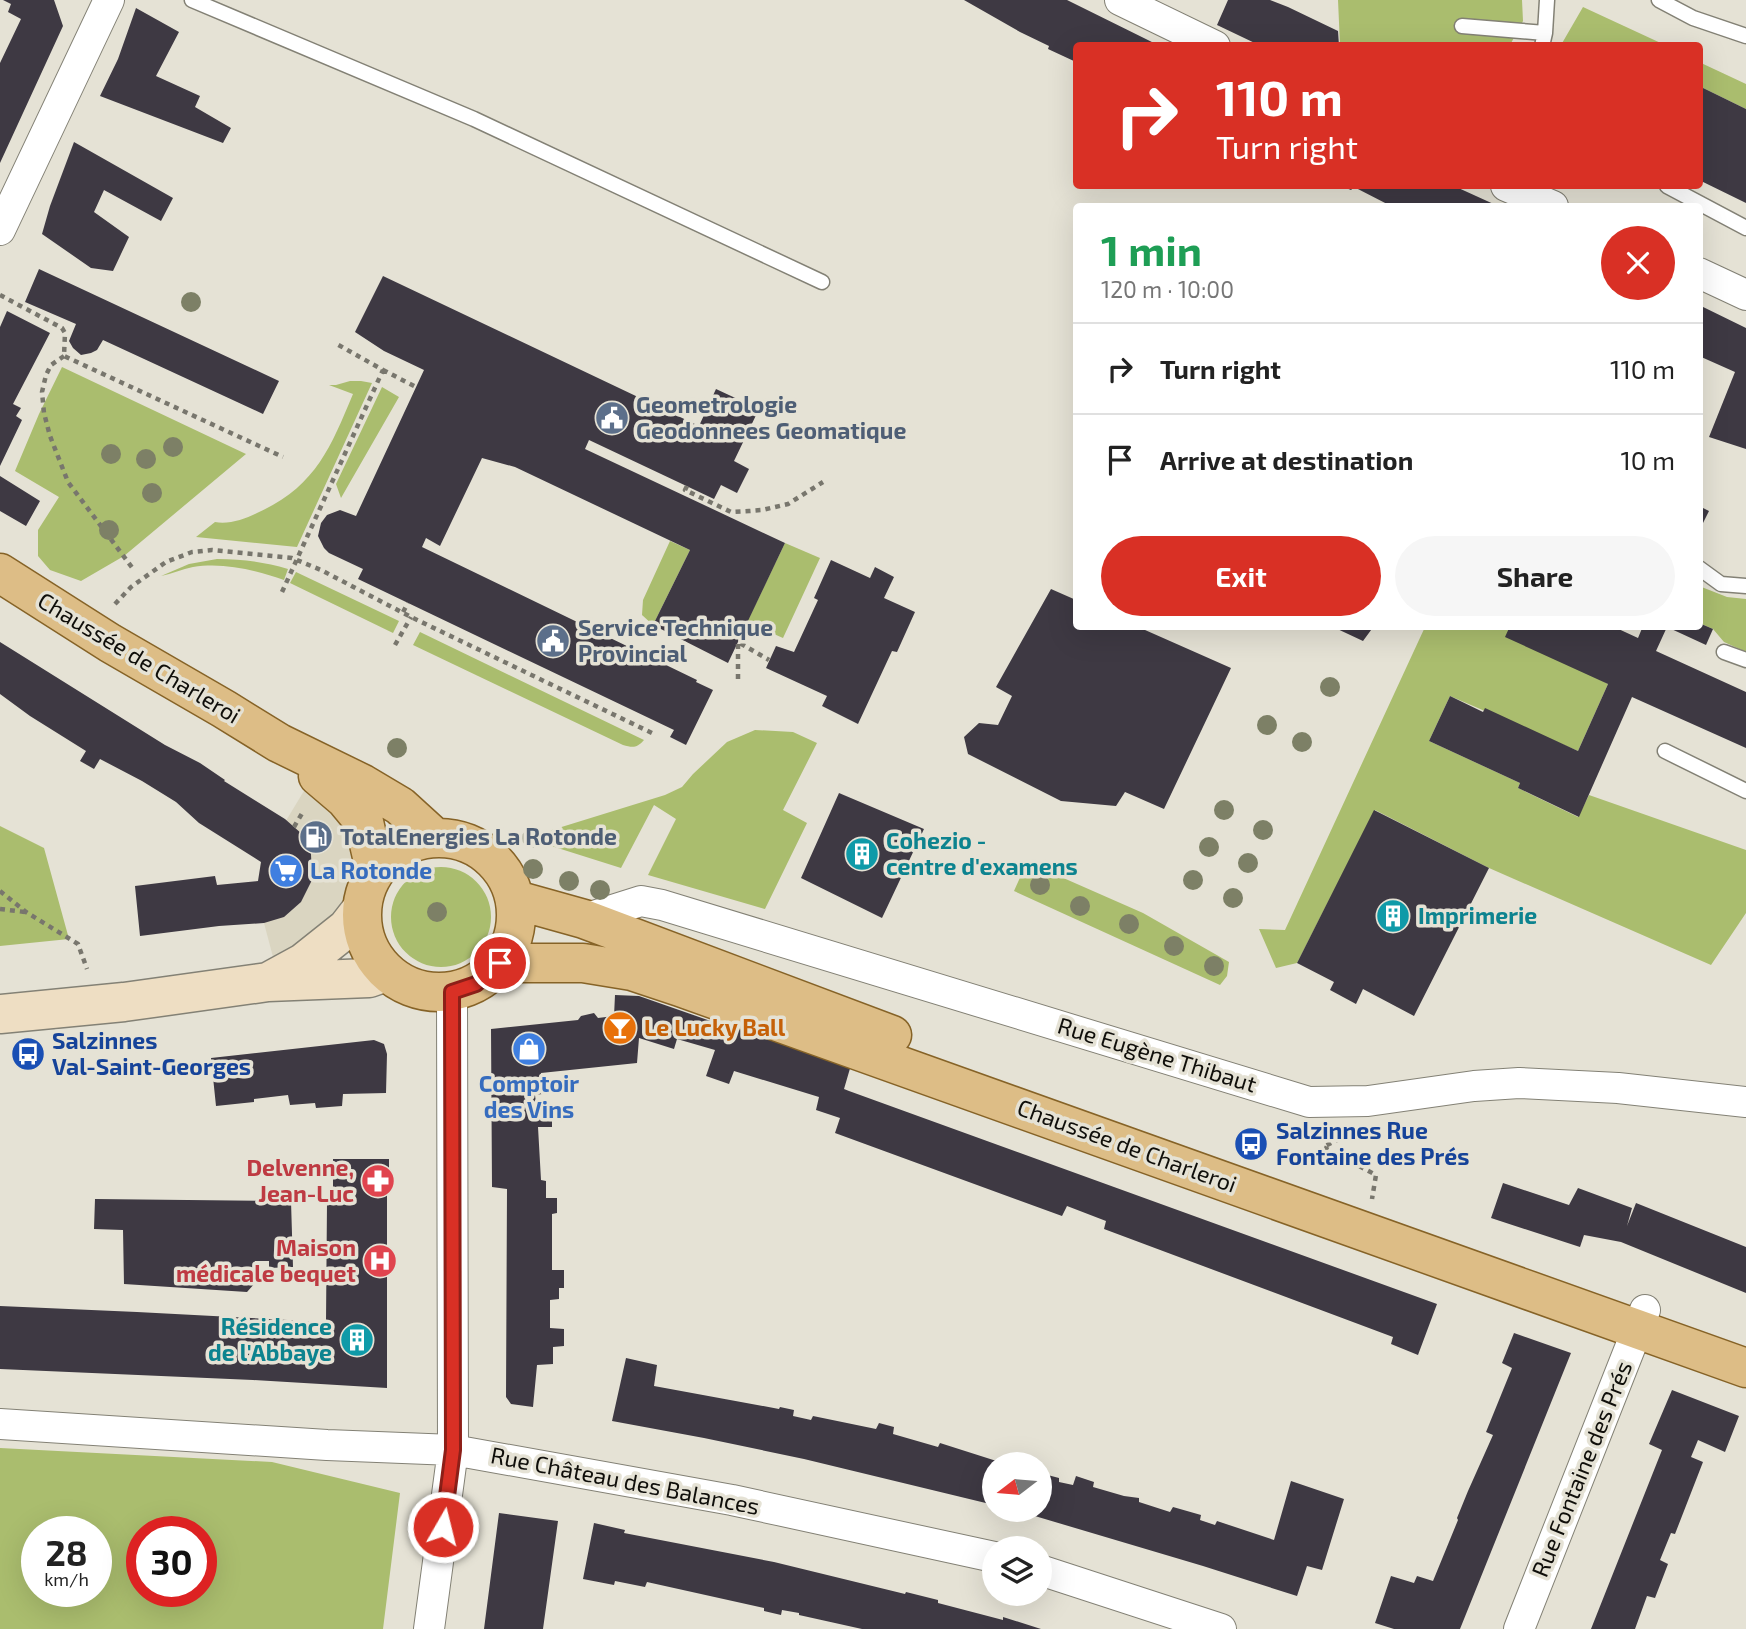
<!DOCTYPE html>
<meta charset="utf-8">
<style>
:root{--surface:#fff;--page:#f6f6f6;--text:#222;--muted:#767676;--line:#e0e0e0;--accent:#d93025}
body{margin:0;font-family:"Exo 2",sans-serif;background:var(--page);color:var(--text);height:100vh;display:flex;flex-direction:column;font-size:26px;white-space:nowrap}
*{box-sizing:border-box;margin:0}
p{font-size:23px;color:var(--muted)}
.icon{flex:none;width:38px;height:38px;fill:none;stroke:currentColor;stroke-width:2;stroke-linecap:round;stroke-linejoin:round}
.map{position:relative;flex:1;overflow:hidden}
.side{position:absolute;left:1073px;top:203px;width:630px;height:427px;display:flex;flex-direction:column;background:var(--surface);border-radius:7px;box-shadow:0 7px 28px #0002}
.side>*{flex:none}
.top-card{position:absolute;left:1073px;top:42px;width:630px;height:147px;border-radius:7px;box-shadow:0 7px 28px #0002;background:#d93025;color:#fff;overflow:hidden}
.needle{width:46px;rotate:254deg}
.buttons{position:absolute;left:982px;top:1452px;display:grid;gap:14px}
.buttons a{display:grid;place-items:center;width:70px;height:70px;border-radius:50%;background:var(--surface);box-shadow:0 7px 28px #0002;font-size:35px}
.speed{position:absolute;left:21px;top:1516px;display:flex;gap:14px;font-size:35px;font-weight:700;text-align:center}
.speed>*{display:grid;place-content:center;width:91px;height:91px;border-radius:50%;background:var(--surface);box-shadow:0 7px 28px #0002;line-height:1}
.speed small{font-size:18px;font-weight:400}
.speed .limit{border:10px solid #d22;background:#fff;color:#111}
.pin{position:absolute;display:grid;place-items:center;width:60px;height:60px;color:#fff;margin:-30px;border:4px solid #fff;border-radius:50%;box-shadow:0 2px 7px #0007}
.me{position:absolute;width:77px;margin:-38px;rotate:8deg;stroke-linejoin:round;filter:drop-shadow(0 0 5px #0008)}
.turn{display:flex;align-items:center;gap:24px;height:147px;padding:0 28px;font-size:32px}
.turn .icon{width:91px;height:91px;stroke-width:2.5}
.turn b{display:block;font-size:49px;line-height:60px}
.round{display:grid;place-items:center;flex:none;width:74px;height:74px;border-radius:37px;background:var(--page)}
.head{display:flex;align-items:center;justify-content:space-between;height:119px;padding:0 28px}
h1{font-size:42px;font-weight:700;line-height:52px;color:#1e9e55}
.cta{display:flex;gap:14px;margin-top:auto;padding:14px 28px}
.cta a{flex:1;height:80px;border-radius:42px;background:var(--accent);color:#fff;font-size:28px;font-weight:700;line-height:80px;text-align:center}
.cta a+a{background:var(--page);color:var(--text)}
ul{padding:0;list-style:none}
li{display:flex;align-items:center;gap:21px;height:91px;padding:0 28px;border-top:2px solid var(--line)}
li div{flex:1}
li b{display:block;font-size:26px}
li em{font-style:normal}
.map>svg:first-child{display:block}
.built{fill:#dad5c1}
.green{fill:#aabd6e;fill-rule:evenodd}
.building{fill:#3e3943}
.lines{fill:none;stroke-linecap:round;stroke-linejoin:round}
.lane-casing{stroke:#838175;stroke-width:17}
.street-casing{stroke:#838175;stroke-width:32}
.secondary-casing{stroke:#838175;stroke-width:41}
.primary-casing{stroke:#866327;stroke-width:41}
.path{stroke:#78766d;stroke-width:4.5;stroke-dasharray:5 5;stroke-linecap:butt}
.lane{stroke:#fff;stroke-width:14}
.street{stroke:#fff;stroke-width:30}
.secondary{stroke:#eedec3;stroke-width:38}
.primary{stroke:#ddbd86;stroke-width:38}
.tree{fill:#7d8066}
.route-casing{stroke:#8d1f18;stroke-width:18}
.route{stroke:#d93025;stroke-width:12}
.labels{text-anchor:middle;stroke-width:7;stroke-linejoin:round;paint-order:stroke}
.service-label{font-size:23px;font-weight:bold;fill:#4e5e75;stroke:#e5e2d5;text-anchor:start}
.street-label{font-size:23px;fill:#0f0e0a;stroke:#e5e2d5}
.culture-label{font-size:23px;font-weight:bold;fill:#0d838f;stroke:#e5e2d5;text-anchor:start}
.shop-label{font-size:23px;font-weight:bold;fill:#366cbe;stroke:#e5e2d5;text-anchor:start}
.food-label{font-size:23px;font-weight:bold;fill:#c56008;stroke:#e5e2d5;text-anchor:start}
.transit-label{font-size:23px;font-weight:bold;fill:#164399;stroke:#e5e2d5;text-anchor:start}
.health-label{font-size:23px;font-weight:bold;fill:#be3a42;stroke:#e5e2d5;text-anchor:end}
</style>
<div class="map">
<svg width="1746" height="1629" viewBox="0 0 1746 1629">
<rect width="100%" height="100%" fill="#e5e2d5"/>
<path class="built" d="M310,781L347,820L356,865L351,887L332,923L307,944L273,957L264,923L258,881L261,862Z"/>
<path class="green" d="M1338,0H1522L1523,21L1510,45H1340Z
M1583,7L1665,45H1561Z
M1699,62L1746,84V109L1699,86Z
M62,367L246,454L124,556L81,581L50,570L38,556V530L59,497L15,471L39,414Z
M350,381H361L372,383L297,547L196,537L215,522C228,525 245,519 257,513C315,487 330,449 353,394L329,385H336Z
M382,387L399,397L341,498L336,484Z
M670,541L690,550L653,625L642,615L643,600Z
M785,543L820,558L783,638L747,622Z
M217,559C242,559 264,562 288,569L284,580C256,570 223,562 193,567C182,569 172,574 161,576L189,564Z
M296,572L399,621L393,633L290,583Z
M1699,586L1727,597L1746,599V652L1724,642L1713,629L1699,623Z
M1425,627H1509L1608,684L1578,751L1450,696L1429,741L1520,783L1518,788L1578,817L1589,795L1746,850V913L1711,965L1489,868L1375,810L1297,963L1276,968L1259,929L1285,930Z
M420,632L644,740C637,748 633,748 623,745L413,645Z
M755,730L793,732L817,743L783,810L807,823L765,909L648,875L676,819L654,805L621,868L526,838L665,795L682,787L693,774L727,742Z
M0,826L44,848L69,939L0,946Z
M1027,862L1143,913L1229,962L1227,976L1220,985L1014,891Z
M391 917a50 50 0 1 1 100 0a50 50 0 1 1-100 0Z
M0,1448L272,1462L400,1493L383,1629H0ZM37,1531H96V1591H37ZM142,1531H201V1591H142Z"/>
<path class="building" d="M3,0H54L63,26L0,163V63L21,19L8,12L11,4Z
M964,0H1067L1160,46H1076V62L1048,49L1049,46L1020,32Z
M1228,0H1270L1288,7L1338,31L1339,46H1261L1217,25Z
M136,8L179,32L156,76L200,96L195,107L231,128L223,143L100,96L118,59Z
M1699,86L1746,109V203L1699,180Z
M74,142L173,198L161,221L104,190L94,212L129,237L113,271L91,268L42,234L50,206Z
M1341,186H1454L1498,206H1391L1354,187L1351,190Z
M39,269L279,381L263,414L103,340L97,350L91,353L81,355L73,348L69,341L76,324L25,302Z
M383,276L699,426L716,389L759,409L734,461L749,469L737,493L721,485L714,499L589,440L585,449L785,543L728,663L653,625L690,550L515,467L482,458L440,546L426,538L422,547L697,680L696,682L713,690L686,745L670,737L674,730L358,579L363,569L329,553L324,548L318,536L321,523L327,515L340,510L356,516L424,370L384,351L355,332Z
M1699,305L1746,328V449L1709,437L1735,372L1699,356Z
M7,311L50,333L13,404L21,408L16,416L22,420L0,466V327Z
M0,476L40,501L26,526L0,511Z
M1699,506L1709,511L1699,531Z
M831,560L870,578L875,567L894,577L884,598L915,612L897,652L892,651L858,724L822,706L827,696L766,668L776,646L794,652L818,600L814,598Z
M1051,589L1076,600V626H1136L1231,668L1164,809L1125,792L1116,806L1061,801L968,754L964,737L979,723L998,725L1012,696L996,687Z
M1699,623L1713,629L1706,645L1667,627L1656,651L1746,692V748L1632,697L1579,817L1518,788L1520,783L1429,741L1450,696L1483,712L1485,708L1578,751L1608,684L1505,637L1510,626H1612L1638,638L1643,626H1699Z
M1331,626H1374L1363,641Z
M0,642L165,745L200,763L225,780L224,781L285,819L302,834L311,854L312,880L301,902L284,917L264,923L219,926L140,936L135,886L215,876L217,885L258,881L261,862L199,823L176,802L142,781L100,759L94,769L80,761L86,751L30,716L0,694Z
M839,793L924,829L882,918L801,878Z
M1374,810L1489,868L1414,1016L1363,989L1356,1004L1330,990L1334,982L1297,963Z
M615,995L639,996L722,1025L723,1022L851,1065L844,1089L849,1091L1437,1304L1418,1355L1391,1344L1393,1337L1104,1229L1106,1221L1067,1206L1062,1216L835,1133L840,1118L816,1110L819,1097L734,1071L729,1084L706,1076L715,1050L677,1039L674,1049L639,1038L637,1063L541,1073L542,1094L535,1095L537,1111L552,1110V1127H538L541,1180L546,1181V1198H557V1213L552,1214V1270H564V1288H559V1299L550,1300V1328L564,1329V1346L553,1347V1364L537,1365L533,1407L511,1404L506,1397L507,1189L492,1187L491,1029L578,1020L581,1016L594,1013L598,1018L614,1016Z
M374,1040L384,1044L387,1054L386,1093L343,1094L342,1106L316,1108L315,1103L290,1105L288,1095L254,1099V1102L216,1106L211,1058Z
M333,1159H389V1179H387V1388L253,1380L0,1369V1306L137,1312L326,1322L327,1203L333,1204Z
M1503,1183L1569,1205L1578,1188L1632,1208L1627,1226L1636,1203L1746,1247V1293L1621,1242L1584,1235L1580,1247L1491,1218Z
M95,1199L291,1201L293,1267L269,1268V1261H255V1283L247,1292L124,1284L123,1230L94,1229Z
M1514,1333L1571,1353L1460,1629H1394L1375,1623L1391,1576L1414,1583L1417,1576L1433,1581L1458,1520L1457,1518L1468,1491L1493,1435L1486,1432L1512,1368L1502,1363Z
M626,1358L657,1365L654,1386L779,1409L780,1407L794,1410L793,1416L811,1420L813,1416L876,1429L879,1423L894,1427L893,1434L938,1447L940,1443L1009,1465H994V1505L804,1459L704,1438L612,1421Z
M1672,1390L1739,1416L1725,1452L1698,1440L1691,1457L1703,1462L1675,1534L1671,1533L1660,1560L1668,1564L1655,1598L1647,1596L1635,1629H1591L1662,1450L1649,1444Z
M1040,1473L1059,1478V1482L1073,1485L1076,1476L1094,1482L1093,1487L1124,1496L1139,1498V1502L1170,1512L1173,1507L1201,1515L1200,1520L1215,1525L1217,1521L1274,1540L1291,1481L1344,1499L1322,1570L1307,1566L1297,1596L1203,1566L1018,1511L1040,1510Z
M499,1513L558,1521L543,1629H484Z
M594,1523L625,1530L624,1533L774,1562L905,1594L906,1592L938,1600V1603L1003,1620V1617L1041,1629H862L799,1615V1613L782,1610L781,1615L764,1611V1608L647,1582L645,1587L615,1581L614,1585L583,1579Z"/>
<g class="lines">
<g class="lane-casing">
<path id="lane" d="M192,0L474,119L822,282
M1659,0L1693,18L1746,36
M1462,26L1545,33
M1542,46L1545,33L1547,0
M1667,186L1746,228
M1699,568L1721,584L1746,586
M1724,652L1746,660
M1665,751L1746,791"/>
</g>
<g class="street-casing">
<path id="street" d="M1120,0L1215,46
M1506,186L1553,206
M0,230L109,0
M1699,273L1746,295
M584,919L641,901L662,905L1309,1102L1368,1101L1474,1086L1519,1083L1618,1088L1746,1102
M0,1424L327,1445L453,1450L732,1500L994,1557
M1040,1570L1221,1629
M429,1629L453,1450L452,992
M1519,1629L1645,1310"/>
</g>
<g class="secondary-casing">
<path id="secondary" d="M270,981L303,963L347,928L361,910
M0,1014L124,1002L268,982L369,978L386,972"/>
</g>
<g class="primary-casing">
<path id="primary" d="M0,573L110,643L224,709L279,743L363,784L400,806L434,837
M318,776L345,799L364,822L375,870
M362 915a77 77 0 1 1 154 0a77 77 0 1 1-154 0Z
M516,900L584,919L892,1035
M500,963H583L632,971L680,987L1746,1368"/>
</g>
<path class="path" d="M0,295L62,328L65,333L64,356L283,457
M64,356L51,365L46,375L42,392L44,413L50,436L68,482L134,570
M383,370L416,387
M687,486L685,490L731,512L749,511L762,510L788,504L823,482
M282,592L383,370L335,343
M115,604L131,587L166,562L192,552L212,550L292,558L321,570L411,617L654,734
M403,612L408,603
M395,645L411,617
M738,679V642L769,660
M294,827L304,810
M0,891L26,912L78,944L87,969
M0,909L25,912
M1349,1134L1323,1147L1376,1175L1372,1199"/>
<use href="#lane" class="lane"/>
<use href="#street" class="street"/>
<use href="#secondary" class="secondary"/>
<use href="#primary" class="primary"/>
</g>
<g class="tree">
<circle cx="191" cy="302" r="10"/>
<circle cx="173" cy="447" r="10"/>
<circle cx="111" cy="454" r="10"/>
<circle cx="146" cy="459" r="10"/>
<circle cx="152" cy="493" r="10"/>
<circle cx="109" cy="530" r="10"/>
<circle cx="1330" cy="687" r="10"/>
<circle cx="1267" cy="725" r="10"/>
<circle cx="1302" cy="742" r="10"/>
<circle cx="397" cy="748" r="10"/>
<circle cx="1224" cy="810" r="10"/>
<circle cx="1263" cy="830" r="10"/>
<circle cx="532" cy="838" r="10"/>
<circle cx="1209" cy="847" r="10"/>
<circle cx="1248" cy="863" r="10"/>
<circle cx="533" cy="869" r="10"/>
<circle cx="1193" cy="880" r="10"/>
<circle cx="569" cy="881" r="10"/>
<circle cx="1040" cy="885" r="10"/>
<circle cx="600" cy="890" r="10"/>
<circle cx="1233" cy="898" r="10"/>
<circle cx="1080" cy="906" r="10"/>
<circle cx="437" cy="912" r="10"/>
<circle cx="1129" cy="924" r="10"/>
<circle cx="1174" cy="946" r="10"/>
<circle cx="1214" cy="966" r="10"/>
</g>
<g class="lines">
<g class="route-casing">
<path id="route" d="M443,1527L453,1450L452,992L476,984L500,963"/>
</g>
<use href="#route" class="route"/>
</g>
<defs>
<g id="civic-disc" transform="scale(1.75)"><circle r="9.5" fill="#5c6f8a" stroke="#e5e2d5"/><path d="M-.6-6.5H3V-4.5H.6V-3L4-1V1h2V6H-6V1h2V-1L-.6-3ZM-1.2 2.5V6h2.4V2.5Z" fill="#fff"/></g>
<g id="fuel-disc" transform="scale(1.75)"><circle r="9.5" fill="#5c6f8a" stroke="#e5e2d5"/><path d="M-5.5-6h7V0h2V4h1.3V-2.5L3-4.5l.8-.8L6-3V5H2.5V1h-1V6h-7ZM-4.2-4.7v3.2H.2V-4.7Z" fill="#fff"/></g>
<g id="building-disc" transform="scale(1.75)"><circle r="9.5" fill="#0f9aa8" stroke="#e5e2d5"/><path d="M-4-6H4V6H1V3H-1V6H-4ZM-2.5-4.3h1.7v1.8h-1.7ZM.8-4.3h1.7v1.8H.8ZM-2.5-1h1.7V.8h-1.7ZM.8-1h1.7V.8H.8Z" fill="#fff"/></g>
<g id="supermarket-disc" transform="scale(1.75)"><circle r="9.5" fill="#3f7fe0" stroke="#e5e2d5"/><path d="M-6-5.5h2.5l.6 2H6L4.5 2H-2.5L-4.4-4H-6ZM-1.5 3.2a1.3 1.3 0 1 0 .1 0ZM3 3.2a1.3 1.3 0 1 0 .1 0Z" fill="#fff"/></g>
<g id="bar-disc" transform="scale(1.75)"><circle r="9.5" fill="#e8710a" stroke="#e5e2d5"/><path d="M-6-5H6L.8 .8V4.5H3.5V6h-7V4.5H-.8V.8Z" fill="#fff"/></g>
<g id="shop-disc" transform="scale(1.75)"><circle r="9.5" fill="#3f7fe0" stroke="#e5e2d5"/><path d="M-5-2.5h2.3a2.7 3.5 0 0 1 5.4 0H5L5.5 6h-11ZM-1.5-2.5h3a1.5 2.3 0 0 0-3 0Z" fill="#fff"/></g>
<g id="bus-disc" transform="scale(1.75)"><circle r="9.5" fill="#1a4fb4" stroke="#e5e2d5"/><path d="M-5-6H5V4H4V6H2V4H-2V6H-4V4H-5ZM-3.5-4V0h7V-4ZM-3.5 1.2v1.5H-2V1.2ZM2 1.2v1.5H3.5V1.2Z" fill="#fff"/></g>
<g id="pharmacy-disc" transform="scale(1.75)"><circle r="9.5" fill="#e0444e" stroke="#e5e2d5"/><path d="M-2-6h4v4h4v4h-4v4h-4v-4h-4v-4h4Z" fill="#fff"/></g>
<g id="hospital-disc" transform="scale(1.75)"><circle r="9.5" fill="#e0444e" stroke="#e5e2d5"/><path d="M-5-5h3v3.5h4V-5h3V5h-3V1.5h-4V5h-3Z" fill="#fff"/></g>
</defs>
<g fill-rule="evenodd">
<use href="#civic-disc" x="612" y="418"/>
<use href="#civic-disc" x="553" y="641"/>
<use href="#fuel-disc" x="316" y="837"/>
<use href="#building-disc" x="862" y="854"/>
<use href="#supermarket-disc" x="286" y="871"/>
<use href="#building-disc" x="1393" y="916"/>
<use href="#bar-disc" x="620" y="1028"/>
<use href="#shop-disc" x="529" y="1049"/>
<use href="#bus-disc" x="28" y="1054"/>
<use href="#bus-disc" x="1251" y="1144"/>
<use href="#pharmacy-disc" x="378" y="1181"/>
<use href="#hospital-disc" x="380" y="1261"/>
<use href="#building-disc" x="357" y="1340"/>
</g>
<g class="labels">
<g class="service-label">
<text x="636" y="413">Geometrologie<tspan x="636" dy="26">Geodonnees Geomatique</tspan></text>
<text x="578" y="636">Service Technique<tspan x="578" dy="26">Provincial</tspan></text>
<text x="340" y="845">TotalEnergies La Rotonde</text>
</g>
<g class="street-label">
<text transform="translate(139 658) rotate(31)" y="8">Chaussée de Charleroi</text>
<text transform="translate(1157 1055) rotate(17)" y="8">Rue Eugène Thibaut</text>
<text transform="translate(1127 1146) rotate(20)" y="8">Chaussée de Charleroi</text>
<text transform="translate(1582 1469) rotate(-68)" y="8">Rue Fontaine des Prés</text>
<text transform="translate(625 1481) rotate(11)" y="8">Rue Château des Balances</text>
</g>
<g class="culture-label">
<text x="886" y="849">Cohezio -<tspan x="886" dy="26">centre d'examens</tspan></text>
<text x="1418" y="924">Imprimerie</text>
<text x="332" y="1335" text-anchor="end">Résidence<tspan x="332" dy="26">de l'Abbaye</tspan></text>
</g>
<g class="shop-label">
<text x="310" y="879">La Rotonde</text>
<text x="529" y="1092" text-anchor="middle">Comptoir<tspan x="529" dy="26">des Vins</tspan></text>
</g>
<g class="food-label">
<text x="644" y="1036">Le Lucky Ball</text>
</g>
<g class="transit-label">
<text x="52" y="1049">Salzinnes<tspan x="52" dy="26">Val-Saint-Georges</tspan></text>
<text x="1276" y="1139">Salzinnes Rue<tspan x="1276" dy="26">Fontaine des Prés</tspan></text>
</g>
<g class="health-label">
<text x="354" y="1176">Delvenne,<tspan x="354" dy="26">Jean-Luc</tspan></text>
<text x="356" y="1256">Maison<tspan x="356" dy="26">médicale bequet</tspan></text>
</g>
</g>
</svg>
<div class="buttons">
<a><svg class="needle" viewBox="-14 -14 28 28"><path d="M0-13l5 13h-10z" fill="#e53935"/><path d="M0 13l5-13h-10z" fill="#767676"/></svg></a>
<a><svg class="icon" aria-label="layers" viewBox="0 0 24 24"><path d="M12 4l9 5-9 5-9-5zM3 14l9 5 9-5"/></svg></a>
</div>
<div class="speed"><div>28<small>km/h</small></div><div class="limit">30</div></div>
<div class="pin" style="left:500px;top:963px;background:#d93025"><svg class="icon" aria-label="arrive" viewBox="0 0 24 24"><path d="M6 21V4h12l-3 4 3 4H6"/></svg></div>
<svg class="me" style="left:443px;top:1527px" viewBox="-20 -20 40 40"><circle r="17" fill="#d93025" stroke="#fff" stroke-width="3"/><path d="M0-11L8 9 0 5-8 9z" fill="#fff"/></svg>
<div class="top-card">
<div class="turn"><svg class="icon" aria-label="right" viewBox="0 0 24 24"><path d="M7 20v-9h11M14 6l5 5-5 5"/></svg><div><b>110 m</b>Turn right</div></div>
</div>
<section class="side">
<div class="head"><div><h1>1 min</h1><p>120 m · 10:00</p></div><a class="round" style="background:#d93025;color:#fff"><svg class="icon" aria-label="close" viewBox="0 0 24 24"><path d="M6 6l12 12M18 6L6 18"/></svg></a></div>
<ul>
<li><svg class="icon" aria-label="right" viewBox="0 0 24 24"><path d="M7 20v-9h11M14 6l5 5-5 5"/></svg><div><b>Turn right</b></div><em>110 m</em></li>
<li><svg class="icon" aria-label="arrive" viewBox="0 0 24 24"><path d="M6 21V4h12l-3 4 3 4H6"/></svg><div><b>Arrive at destination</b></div><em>10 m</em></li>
</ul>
<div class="cta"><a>Exit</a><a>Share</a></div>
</section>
</div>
